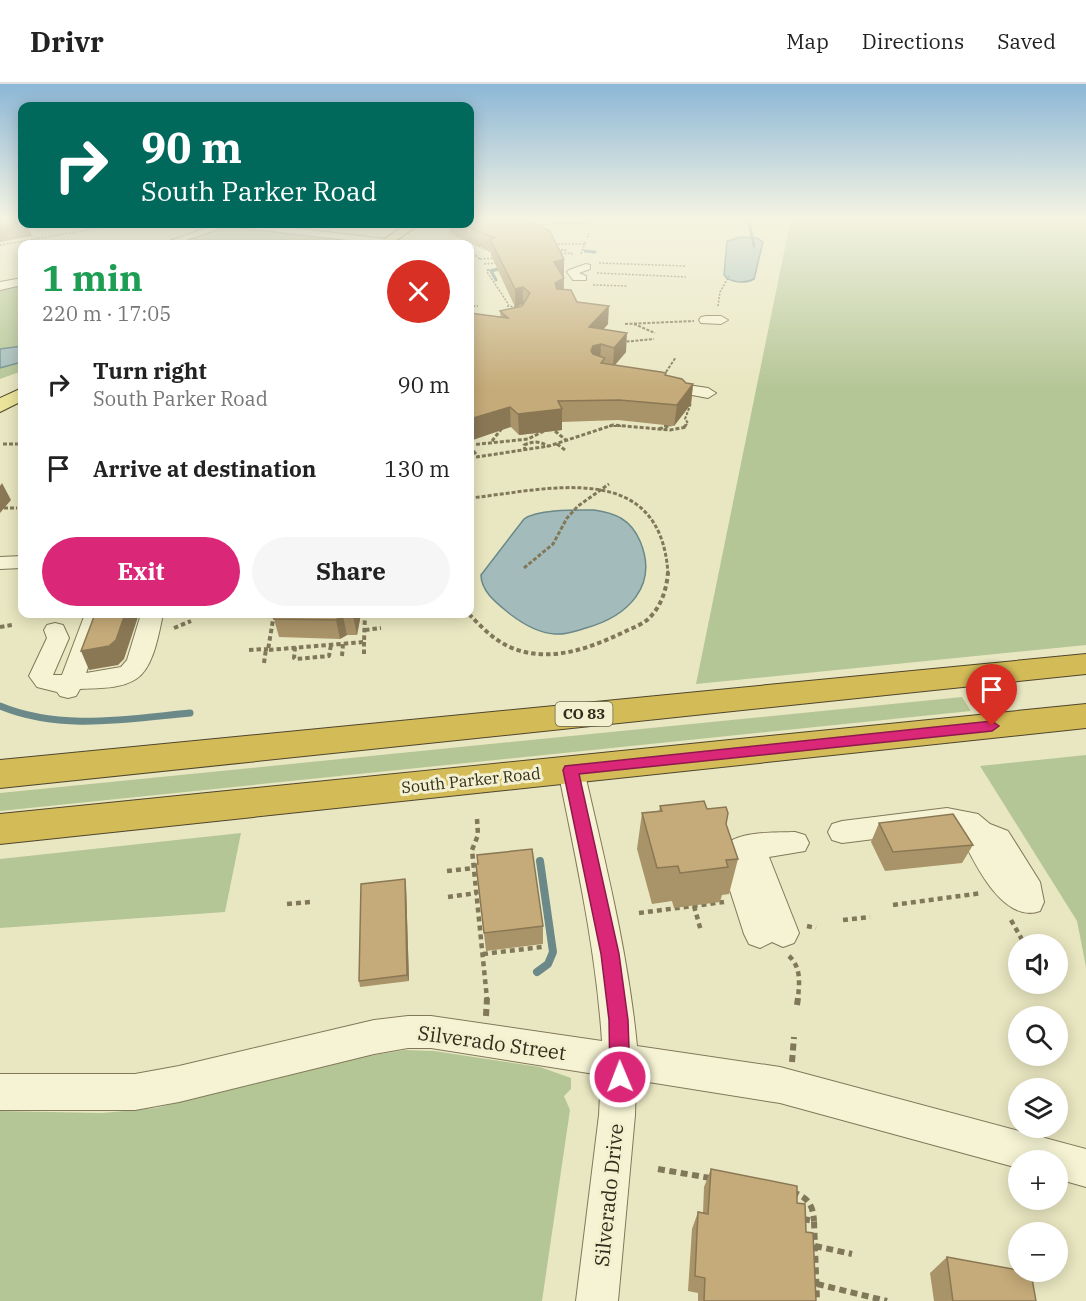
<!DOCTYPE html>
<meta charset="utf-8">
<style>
:root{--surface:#fff;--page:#f6f6f6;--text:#222;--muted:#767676;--line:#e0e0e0;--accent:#db2777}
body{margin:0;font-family:"IBM Plex Serif",serif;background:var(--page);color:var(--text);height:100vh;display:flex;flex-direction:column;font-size:22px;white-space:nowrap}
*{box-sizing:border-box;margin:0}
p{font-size:20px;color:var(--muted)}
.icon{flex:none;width:33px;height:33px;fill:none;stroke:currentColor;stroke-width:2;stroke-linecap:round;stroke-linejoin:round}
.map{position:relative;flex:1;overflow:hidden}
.sheet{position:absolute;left:18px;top:156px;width:456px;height:378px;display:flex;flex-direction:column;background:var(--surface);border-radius:12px;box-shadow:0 3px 15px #0003}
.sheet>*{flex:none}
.guide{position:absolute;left:18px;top:18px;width:456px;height:126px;border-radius:12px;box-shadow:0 3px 15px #0003;background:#00695c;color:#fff;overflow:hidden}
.controls{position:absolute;left:1008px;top:850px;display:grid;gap:12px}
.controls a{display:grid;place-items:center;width:60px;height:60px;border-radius:50%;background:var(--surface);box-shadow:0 3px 15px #0003;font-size:30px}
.pin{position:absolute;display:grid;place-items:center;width:51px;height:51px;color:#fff;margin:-62px -26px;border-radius:50% 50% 50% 0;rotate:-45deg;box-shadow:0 0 6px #0007}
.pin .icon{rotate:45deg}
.me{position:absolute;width:66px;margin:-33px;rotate:359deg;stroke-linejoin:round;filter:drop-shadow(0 0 4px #0008)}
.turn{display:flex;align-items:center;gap:21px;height:126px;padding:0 24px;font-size:27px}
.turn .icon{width:78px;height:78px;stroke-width:2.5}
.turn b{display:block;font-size:42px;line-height:51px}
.round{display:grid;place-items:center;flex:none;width:63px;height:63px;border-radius:32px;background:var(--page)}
.head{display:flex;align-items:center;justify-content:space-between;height:102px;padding:0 24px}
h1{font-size:36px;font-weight:700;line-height:45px;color:#1e9e55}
.button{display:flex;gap:12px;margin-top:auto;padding:12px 24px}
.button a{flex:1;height:69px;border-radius:36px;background:var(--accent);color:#fff;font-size:24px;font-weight:700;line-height:69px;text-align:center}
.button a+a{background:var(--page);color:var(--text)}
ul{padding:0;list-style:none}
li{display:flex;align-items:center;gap:18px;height:84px;padding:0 24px}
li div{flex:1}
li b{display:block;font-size:22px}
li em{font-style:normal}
header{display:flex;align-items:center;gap:36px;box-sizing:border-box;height:84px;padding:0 30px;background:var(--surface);border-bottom:2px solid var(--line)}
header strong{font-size:28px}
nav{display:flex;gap:33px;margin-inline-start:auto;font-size:21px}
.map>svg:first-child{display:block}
.green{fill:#b5c696}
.water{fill:#a3bcbb;stroke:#6b8989;stroke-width:1.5}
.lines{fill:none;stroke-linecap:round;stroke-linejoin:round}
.stream-far2{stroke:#6b8989;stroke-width:3}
.stream-far1{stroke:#6b8989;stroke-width:7}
.stream{stroke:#6b8989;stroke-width:8}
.minor-casing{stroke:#81785a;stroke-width:2}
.major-casing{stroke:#4f452e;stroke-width:2}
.highway-casing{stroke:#4f452e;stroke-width:2}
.path-far5{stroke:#81785a;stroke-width:1.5;stroke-dasharray:2 1.5;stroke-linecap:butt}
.path-far4{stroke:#81785a;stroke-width:2;stroke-dasharray:3 1.5;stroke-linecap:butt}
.path-far3{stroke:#81785a;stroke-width:3;stroke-dasharray:4 2;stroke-linecap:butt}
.path-far2{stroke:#81785a;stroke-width:4;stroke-dasharray:4.5 3;stroke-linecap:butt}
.path-far1{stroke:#81785a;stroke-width:4.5;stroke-dasharray:5 4;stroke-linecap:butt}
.path{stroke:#81785a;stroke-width:6;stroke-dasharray:7 4.5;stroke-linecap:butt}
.minor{fill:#f5f3d3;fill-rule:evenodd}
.major{fill:#ebe59b;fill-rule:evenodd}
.highway{fill:#d3bb57;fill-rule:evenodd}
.wall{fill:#a99368}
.shaded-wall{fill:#8a7855}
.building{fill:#c5ab79;stroke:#8a7855;stroke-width:1.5}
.route{fill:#db2777;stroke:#8e194d;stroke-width:1.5}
.labels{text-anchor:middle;stroke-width:6;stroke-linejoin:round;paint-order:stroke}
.shield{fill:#f2f0cf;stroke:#6c6752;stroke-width:1.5}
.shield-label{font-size:15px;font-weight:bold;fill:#322c1d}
.street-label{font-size:16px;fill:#322c1d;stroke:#f2f0cf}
.near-street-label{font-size:20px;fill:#322c1d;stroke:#f2f0cf}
</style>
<header>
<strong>Drivr</strong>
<nav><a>Map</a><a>Directions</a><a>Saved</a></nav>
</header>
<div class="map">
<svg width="1086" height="1217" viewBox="0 0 1086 1217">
<rect width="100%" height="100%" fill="#e9e7c1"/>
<path class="green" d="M791,134H1086V561L696,600Z
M227,143H237L365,160H174Z
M22,200V287L0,295V205Z
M962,613L971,627L0,727V709Z
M1086,671V883L1077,837L980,682Z
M241,749L225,828L0,844V775Z
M405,966L434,967L540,983L571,994V1005L564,1012L570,1026L542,1217H0V1027L102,1029L156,1024L362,973Z"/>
<path class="water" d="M740,153L757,154L763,158L754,195C745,200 730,199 724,191L727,157Z
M22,262V278L0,284V265Z
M594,426C616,429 631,436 640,457C659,502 628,532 586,544C576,547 566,551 555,550C538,549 523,540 510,530C498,520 481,508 481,491L524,435C538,425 576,426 594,426Z"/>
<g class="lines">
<path class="stream-far2" d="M749,138L754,162
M585,167L595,168
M496,196L491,187L504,184"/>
<path class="stream-far1" d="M0,622C60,647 127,635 190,629"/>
<path class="stream" d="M537,888L548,880L553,868L540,777"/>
<g class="minor-casing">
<path id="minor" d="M218,140H232L175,160H161Z
M233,140H259L402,157L407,160H380L238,143Z
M586,180L590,181V185L579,189L586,192V196H573L567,188L569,186Z
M22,194V201L0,206V198Z
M706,232H721L728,236L721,240L701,239L699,236L701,233Z
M660,297L708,304L716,309L708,314L655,304L653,301L655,298Z
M22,472V484L0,485V473Z
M85,530H107L86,589L121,583L127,576L141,530H163C159,548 154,584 136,595C121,605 98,604 80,605L76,612L68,614L60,612L57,608L37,603L29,592L47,554L44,546L47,541L55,539L63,541L69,554L53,591H62Z
M571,676L580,679L584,686C605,778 628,868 637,962L780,983L1086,1065V1103L1058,1095V1077H1018V1084L780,1019L636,996L635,1031L618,1217H576L599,1031L601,991L431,964H408L374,970L179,1018L135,1026H0V990H135L179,982L374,936L408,932H431L602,957C596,865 576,776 558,686L562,679Z
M947,724L978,730L990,740L1008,747L1040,798L1044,818L1040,827C1004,840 976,782 963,756L965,751L961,748L947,746L842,759L832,756L828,748L832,740L842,737Z
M795,748L805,751L809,759L805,767L769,773L799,849L794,859L783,863L772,858L760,864L749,860L744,850L720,775C720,745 774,749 795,748Z"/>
</g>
<g class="major-casing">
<path id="major" d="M406,140H420L391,160H377Z
M22,304V317L0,328V314Z"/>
</g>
<g class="highway-casing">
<path id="highway" d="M1086,570V590L0,704V676Z
M1086,620V644L0,760V730Z"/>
</g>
<path class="path-far5" d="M603,137L622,134
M531,141L593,138
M44,142L52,140L45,141
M455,147L449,149L494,169
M587,154L589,148
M419,157L441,160
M551,160H585
M0,161L122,140
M554,165L567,166L558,167
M470,167L480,175
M557,170L571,169L573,171
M581,170L586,157
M480,175L497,174
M599,179L686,182
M484,180L498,179
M488,185L487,188L509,221
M488,186L499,184
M597,189L686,193
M593,201L628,202
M470,222H478
M507,222L521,223
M718,222L720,208L729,192"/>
<path class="path-far4" d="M625,240L694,237
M634,240L655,249
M622,258L654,255
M666,288L676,273
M609,342H627
M664,342L671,341
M685,342L688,339L685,335L691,319"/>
<path class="path-far3" d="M684,343L686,341
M659,345L671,341
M555,347L567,357
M22,357L17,360H22
M492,357L502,344
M3,360H17
M557,360L565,366
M470,361L528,355L544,347
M470,362L478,373
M525,367L524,361C533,357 540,357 548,362
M470,374L549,362L613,341L670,346L687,343
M470,414C547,406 661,373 668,490
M470,423V432
M4,424H17
M524,484L553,460L567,434L578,422L609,400"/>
<path class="path-far2" d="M274,530L268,566L364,558L365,530
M469,530C484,546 499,561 521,567C557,577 592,563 624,548C634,543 645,540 652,531C662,520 667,503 668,488
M0,543L12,541
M174,544L191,537
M365,546L381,544
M364,558V571
M295,563L294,574L296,575L329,572L331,561
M249,566L268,565
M342,572L343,560
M264,579L266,565"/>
<path class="path-far1" d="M477,735L478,751L472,766L487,915
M447,787L474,784
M448,813L477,809
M287,820L311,818
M893,821L982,809
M694,822L701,847
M639,829L724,818
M843,836L870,833
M1011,836L1025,861
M807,842L816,844
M483,870L542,863
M789,872C802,884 799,900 798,915"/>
<path class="path" d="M797,921L798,914
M486,932L487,914
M792,978L794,953
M658,1085L710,1094
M792,1108C808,1113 813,1121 814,1137
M803,1135L814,1137L817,1217
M815,1162L852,1170
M817,1200L887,1217"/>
<use href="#minor" class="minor"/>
<use href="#major" class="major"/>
<use href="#highway" class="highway"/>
</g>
<path class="wall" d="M450,140H470L564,175V192H562L564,194V205L577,218L608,240L603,245L626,268L615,281L666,292L686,299L693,300L691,320L674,342L618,336L562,338V346L519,351L511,343L500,227L522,222L523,220L515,223L491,171V168L450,148Z
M361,530L357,551H347L340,555L279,553L274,535Z
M660,722L707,725L726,740L738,775L729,810L722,811L720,818L674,824L672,817L652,820L637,765L642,729L659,728Z
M879,739L973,761L962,779L885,787L871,758Z
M476,780L543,842V860L486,867Z
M405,795L406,801L409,897L360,903L359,897Z
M711,1085L797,1119L806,1148L816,1217H698V1209L688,1207L692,1145L698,1128L703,1129L704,1103Z
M947,1173L1036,1217H934L930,1189Z"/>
<path class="shaded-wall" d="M22,138V140H27L32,152L0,158V142Z
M564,175V192L554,195V178Z
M564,194L563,212L555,217V199Z
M523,203V220L515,223V205Z
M609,222L608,240L589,262V243Z
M627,249L626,268L613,283L614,264Z
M601,260L600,279L591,267L593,262Z
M693,300L691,320L674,342L677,321Z
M510,323L511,343L470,357V335Z
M562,325V346L519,351L518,330Z
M2,399L11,416L0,429V402Z
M125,530H139L124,575L118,581L89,586L81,567Z
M354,530H361L357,551L353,532Z
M343,532L347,551L340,555L336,536Z
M405,795L406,801L409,897L407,891Z"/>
<path class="building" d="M0,134H22V138L0,142Z
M470,134H519L549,146L564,175L554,178L564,194L555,199L557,205L571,206L577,218L609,222L589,243L627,249L614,264L601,260L593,262L591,267L593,270L605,274L601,279L661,288L666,289L665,291L682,295L686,299L693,300L677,321L619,316L558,317L562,325L518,330L510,323L470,335V229L508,234L500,227L522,222L530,209L523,203L515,205L490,155L495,154L463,140H470Z
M95,530H125L116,556L109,562L81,567Z
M275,530H354L353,532H343L336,536L274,535Z
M704,717L707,725L726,723L728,729L726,740L738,775L726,776L728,783L680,789L678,782L657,784L642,729L662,727L660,722Z
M953,730L973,761L893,768L879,739Z
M532,765L543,842L484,849L476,780H478L477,771Z
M405,795L407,891L359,897L361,800Z
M711,1085L797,1102V1119L805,1120L806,1148L813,1149L816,1217H704L705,1194L695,1192L698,1128L708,1130Z
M947,1173L1018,1186V1188L1031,1189L1036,1217H953Z"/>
<linearGradient id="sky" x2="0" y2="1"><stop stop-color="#8cb7d6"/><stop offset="0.44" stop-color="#f5f4e3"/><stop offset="1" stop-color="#f5f4e3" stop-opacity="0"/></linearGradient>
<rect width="1086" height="304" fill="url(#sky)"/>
<path class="route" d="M992,637L999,642L992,647L579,690L619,870L628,936L630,993L627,1000L620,1003L613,1000L610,993L609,936L601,870L563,686L565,682Z"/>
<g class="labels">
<rect class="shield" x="555.5" y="618" width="57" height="24" rx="4.5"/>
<g class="shield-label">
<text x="584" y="635">CO 83</text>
</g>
<g class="street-label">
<text transform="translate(471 696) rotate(-6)" y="6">South Parker Road</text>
</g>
<g class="near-street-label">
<text transform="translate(492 959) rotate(8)" y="7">Silverado Street</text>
<text transform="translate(609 1111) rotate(-84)" y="7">Silverado Drive</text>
</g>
</g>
</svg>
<div class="controls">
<a><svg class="icon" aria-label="sound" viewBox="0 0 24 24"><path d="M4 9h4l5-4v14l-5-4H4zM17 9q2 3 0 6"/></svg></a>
<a><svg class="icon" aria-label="search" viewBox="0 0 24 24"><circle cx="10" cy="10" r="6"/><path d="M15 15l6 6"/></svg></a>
<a><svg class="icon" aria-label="layers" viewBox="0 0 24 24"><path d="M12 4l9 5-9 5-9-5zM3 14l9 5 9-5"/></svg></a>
<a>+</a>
<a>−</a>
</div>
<div class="pin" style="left:992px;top:642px;background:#d93025"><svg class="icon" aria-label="arrive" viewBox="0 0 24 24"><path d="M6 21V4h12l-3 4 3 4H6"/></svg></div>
<svg class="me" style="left:620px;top:993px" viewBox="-20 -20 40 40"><circle r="17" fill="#db2777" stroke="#fff" stroke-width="3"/><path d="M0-11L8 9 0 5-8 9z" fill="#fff"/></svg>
<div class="guide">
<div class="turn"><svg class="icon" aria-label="right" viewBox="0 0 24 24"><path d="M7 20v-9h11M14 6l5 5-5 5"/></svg><div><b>90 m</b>South Parker Road</div></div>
</div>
<section class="sheet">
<div class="head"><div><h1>1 min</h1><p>220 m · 17:05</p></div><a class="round" style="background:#d93025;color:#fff"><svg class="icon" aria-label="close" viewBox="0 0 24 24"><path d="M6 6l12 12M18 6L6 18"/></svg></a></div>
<ul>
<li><svg class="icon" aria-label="right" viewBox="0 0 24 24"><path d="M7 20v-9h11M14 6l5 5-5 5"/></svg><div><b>Turn right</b><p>South Parker Road</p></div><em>90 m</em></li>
<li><svg class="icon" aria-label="arrive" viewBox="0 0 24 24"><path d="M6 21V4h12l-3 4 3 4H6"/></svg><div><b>Arrive at destination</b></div><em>130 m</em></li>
</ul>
<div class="button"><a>Exit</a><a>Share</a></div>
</section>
</div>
